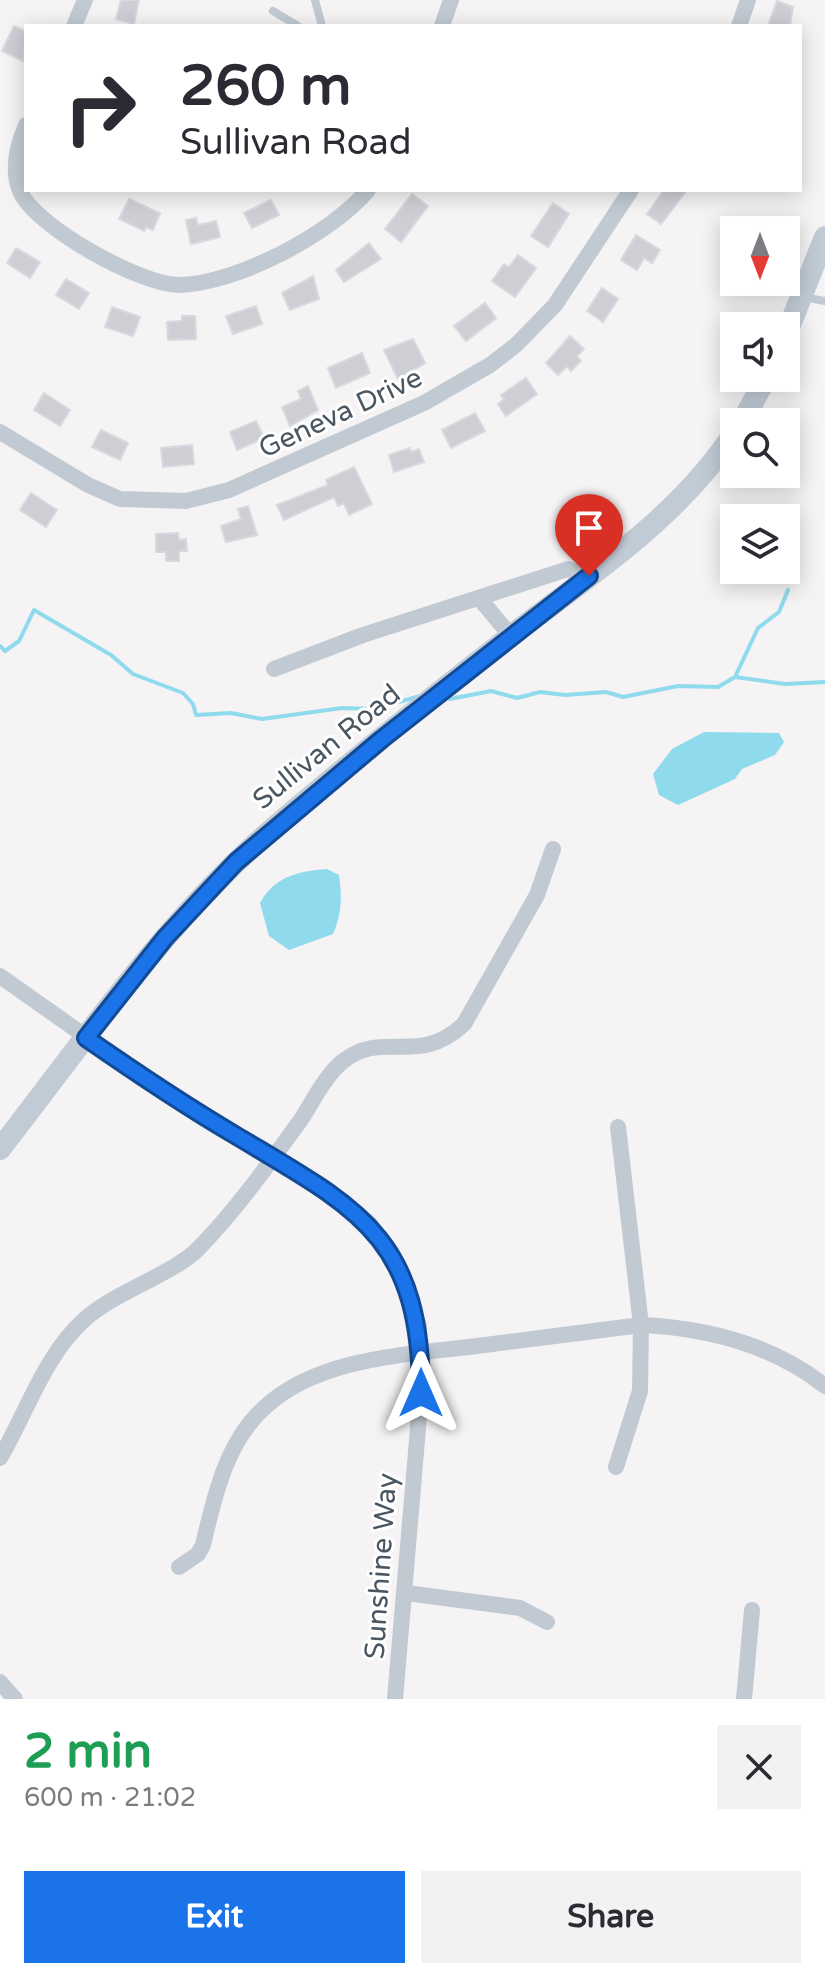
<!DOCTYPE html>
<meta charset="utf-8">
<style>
:root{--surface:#fff;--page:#f2f2f3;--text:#2b2b33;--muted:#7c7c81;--accent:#1a73e8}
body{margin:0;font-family:"Varela Round",sans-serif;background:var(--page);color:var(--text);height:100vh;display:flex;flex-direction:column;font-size:30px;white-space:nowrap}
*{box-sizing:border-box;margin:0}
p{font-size:26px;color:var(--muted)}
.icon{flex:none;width:44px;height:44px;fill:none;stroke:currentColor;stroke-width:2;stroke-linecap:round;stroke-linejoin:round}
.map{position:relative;height:1699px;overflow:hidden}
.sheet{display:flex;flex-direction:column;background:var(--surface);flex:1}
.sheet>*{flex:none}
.banner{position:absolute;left:24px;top:24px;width:778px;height:168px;border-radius:0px;box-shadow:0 4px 20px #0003;background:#fff;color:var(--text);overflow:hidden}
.needle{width:52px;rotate:180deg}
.controls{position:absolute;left:720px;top:216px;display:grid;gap:16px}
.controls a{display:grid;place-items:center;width:80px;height:80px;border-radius:0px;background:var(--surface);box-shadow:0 4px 20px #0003;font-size:40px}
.pin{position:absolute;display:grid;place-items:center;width:68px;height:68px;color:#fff;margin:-82px -34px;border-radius:50% 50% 50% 0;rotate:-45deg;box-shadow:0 0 8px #0007}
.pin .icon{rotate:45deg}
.me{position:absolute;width:88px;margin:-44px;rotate:0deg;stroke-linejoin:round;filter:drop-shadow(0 0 6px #0008)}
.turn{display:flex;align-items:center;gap:28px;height:168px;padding:0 24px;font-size:36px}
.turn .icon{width:104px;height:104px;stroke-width:2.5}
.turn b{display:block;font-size:56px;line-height:68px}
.round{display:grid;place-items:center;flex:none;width:84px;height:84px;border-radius:0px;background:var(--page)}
.head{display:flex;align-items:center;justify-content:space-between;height:136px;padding:0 24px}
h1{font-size:48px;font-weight:700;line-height:60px;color:#1e9e55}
.primary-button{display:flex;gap:16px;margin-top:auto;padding:16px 24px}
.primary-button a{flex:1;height:92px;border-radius:0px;background:var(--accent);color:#fff;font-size:32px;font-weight:700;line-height:92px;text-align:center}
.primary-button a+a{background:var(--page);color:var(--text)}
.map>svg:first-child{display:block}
.water{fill:#90daee}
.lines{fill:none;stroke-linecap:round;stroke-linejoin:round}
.stream{stroke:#90daee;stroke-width:4}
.building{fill:#cdcfd5;stroke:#d7d9de;stroke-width:2}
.lane{stroke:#c1cad2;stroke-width:8}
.street{stroke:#c1cad2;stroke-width:16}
.secondary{stroke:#c1cbd6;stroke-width:22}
.route-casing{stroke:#114b97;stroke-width:20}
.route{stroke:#1a73e8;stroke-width:14}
.labels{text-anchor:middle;stroke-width:6;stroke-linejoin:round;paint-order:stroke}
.street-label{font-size:28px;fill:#4a5661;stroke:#fff}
</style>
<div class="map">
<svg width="825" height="1699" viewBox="0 0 825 1699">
<rect width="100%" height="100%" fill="#f5f3f3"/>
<path class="water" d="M704,732L779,733L784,742L775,755L742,769L735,779L678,805L659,795L653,774L672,749Z
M327,869L339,875C342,898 342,913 333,934L289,950L269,936L260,903C274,877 298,871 327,869Z"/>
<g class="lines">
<path class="stream" d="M0,646L5,651L19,641L34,610L111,655L133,674L183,693L193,704L196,715L231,713L262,719L342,708L374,709L420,696
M735,677L785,684L825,682
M450,699L491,691L517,698L540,692L565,695L606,692L623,697L678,686L718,687L735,677L758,628L779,612L788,590"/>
</g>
<path class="building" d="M121,0H139L134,24L116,19Z
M777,1L793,7L790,26H768Z
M14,26L26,31L23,61L2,51Z
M664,190H687L661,224L647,214Z
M412,194L428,206L401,242L385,229Z
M129,199L160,213L153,230L146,227L144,231L119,219Z
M271,200L279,215L252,228L244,213Z
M553,203L569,214L548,247L531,236Z
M196,218L198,225L216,221L220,237L191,244L186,220Z
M636,235L660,250L652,263L644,258L637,270L621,260Z
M369,243L381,259L344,282L336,270Z
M16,248L40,262L30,278L7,263Z
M518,255L536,268L515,297L492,281L504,264L509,267Z
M313,276L319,299L290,310L282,293Z
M66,279L89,293L79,309L56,295Z
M602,288L618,299L603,322L587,311Z
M485,303L496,318L466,341L454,326Z
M256,306L262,324L233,334L226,316Z
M112,307L140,317L133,336L105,327Z
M182,316H195L196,339L168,340L167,322L182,321Z
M570,336L584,349L577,356L581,361L571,371L567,366L558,375L546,363Z
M413,339L425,363L398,379L384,350Z
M362,353L370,373L336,388L328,368Z
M526,378L537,394L506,416L498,404L504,399L501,395Z
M308,386L318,410L290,426L282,407L301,399L298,391Z
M44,393L70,410L60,426L34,410Z
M475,413L485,431L451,448L442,430Z
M256,421L264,438L237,450L230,432Z
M101,430L128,443L120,460L92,447Z
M192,445L194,464L163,467L161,448Z
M410,448L411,452L419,449L424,462L394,472L389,455Z
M354,467L372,504L349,515L344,503L338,506L334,497L284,520L277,505L328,485L326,480Z
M31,493L57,510L46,527L20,510Z
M248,506L257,535L226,542L221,526L241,519L238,509Z
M178,533L179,540L186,539L187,551H179V561H166V552H156V534Z"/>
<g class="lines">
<path class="lane" d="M315,0L322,26
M273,11L298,26
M803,297L825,301"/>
<path class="street" d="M74,26L85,0
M442,26L451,0
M739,26L748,0
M26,125C17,146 11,169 20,191C34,226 142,286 180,285C238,283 331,234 368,190
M0,432L88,485L120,499L186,501L229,490L424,403L490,365L516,345L555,305L631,190
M479,598L511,636
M274,669L363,635L568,569L589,576
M0,976L153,1084L323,1186L370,1224L397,1263L419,1326L421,1393L395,1699
M0,1458C26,1414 45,1354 85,1319C115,1292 173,1274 198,1249C236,1210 268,1165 300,1121C312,1103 325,1076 342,1062C384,1028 417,1068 464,1024L537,895L553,849
M616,1467L640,1391L641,1325L618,1127
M179,1567L198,1554L203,1545C214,1498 226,1442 264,1408C319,1357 407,1355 477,1346C532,1339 586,1332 641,1325C706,1328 773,1345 825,1386
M406,1593L520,1608L547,1622
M0,1682L15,1699
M744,1699L752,1610"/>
<path class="secondary" d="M786,335L825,237
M742,422L766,378
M0,1149C85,1040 165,922 270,831C351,761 436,694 520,629C597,570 680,515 734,433"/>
</g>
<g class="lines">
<g class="route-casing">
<path id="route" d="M421,1393C421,1236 357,1208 235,1135C184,1105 135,1072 86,1038L165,938L236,862L382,739L589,576"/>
</g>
<use href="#route" class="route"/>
</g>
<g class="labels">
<g class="street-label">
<text transform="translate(340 412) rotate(-25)" y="10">Geneva Drive</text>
<text transform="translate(326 746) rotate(-39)" y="10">Sullivan Road</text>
<text transform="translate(380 1566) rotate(-86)" y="10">Sunshine Way</text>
</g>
</g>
</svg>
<div class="controls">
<a><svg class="needle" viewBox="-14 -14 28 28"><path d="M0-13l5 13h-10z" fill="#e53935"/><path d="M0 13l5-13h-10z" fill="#7c7c81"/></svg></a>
<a><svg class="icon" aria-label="sound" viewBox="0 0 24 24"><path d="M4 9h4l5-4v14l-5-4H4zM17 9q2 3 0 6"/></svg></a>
<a><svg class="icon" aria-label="search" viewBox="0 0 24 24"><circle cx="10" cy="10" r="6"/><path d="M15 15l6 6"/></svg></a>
<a><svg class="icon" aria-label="layers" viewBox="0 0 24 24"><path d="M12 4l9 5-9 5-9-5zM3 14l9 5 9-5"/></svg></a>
</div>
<div class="pin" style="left:589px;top:576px;background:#d93025"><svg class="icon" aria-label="arrive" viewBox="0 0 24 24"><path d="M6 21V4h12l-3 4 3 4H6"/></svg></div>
<svg class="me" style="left:421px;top:1393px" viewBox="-20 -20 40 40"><path d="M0-17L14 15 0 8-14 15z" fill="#1a73e8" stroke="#fff" stroke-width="4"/></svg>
<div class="banner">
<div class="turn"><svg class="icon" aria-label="right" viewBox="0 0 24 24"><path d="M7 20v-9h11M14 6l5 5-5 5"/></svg><div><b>260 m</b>Sullivan Road</div></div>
</div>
</div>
<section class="sheet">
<div class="head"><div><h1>2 min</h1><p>600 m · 21:02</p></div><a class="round"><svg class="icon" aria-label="close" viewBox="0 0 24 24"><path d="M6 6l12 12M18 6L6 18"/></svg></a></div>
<div class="primary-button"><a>Exit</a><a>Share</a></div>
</section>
